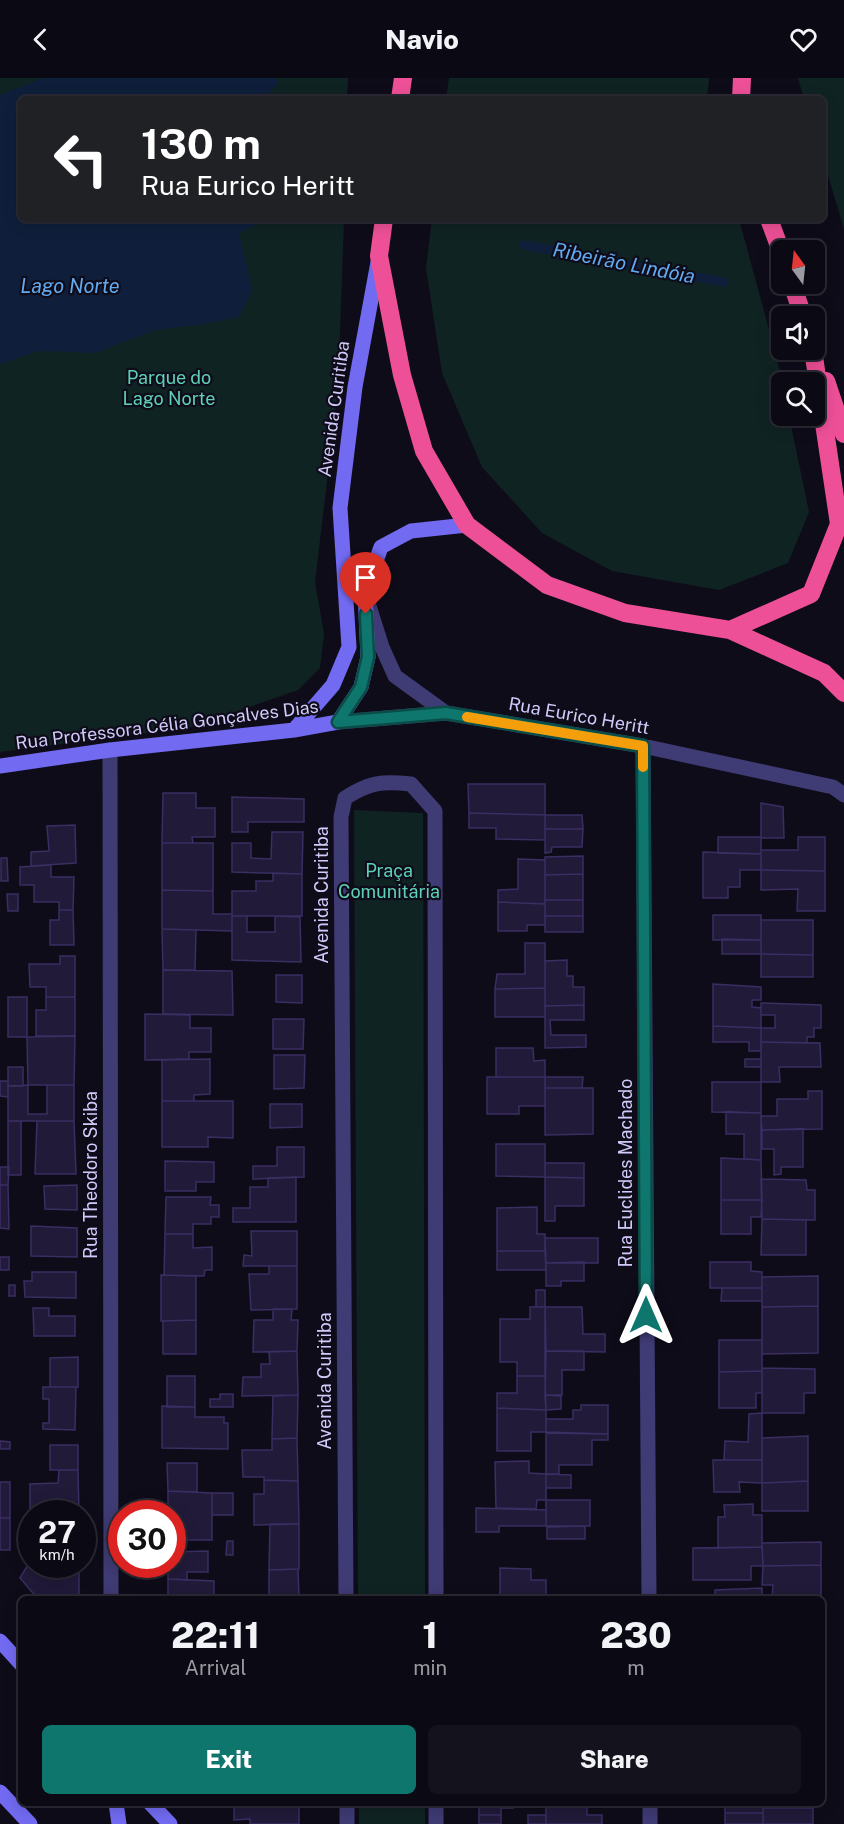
<!DOCTYPE html>
<meta charset="utf-8">
<style>
:root{--surface:#0b0914;--page:#14121d;--text:#f1f3f6;--muted:#9a9aa0;--line:#2b2a34;--accent:#0f766e}
body{margin:0;font-family:"Public Sans",sans-serif;background:var(--page);color:var(--text);height:100vh;display:flex;flex-direction:column;font-size:22px;white-space:nowrap}
*{box-sizing:border-box;margin:0}
p{font-size:20px;color:var(--muted)}
.icon{flex:none;width:33px;height:33px;fill:none;stroke:currentColor;stroke-width:2;stroke-linecap:round;stroke-linejoin:round}
.map{position:relative;flex:1;overflow:hidden}
.side{position:absolute;left:18px;top:1518px;width:807px;height:210px;display:flex;flex-direction:column;background:var(--surface);border-radius:9px;box-shadow:0 3px 15px #0003,0 0 0 2px var(--line)}
.side>*{flex:none}
.top-card{position:absolute;left:18px;top:18px;width:808px;height:126px;border-radius:9px;box-shadow:0 3px 15px #0003,0 0 0 2px var(--line);background:#202124;color:#fff;overflow:hidden}
.needle{width:39px;rotate:345deg}
.fabs{position:absolute;left:771px;top:162px;display:grid;gap:12px}
.fabs a{display:grid;place-items:center;width:54px;height:54px;border-radius:9px;background:var(--surface);box-shadow:0 3px 15px #0003,0 0 0 2px var(--line);font-size:30px}
.speed{position:absolute;left:18px;top:1422px;display:flex;gap:12px;font-size:30px;font-weight:700;text-align:center}
.speed>*{display:grid;place-content:center;width:78px;height:78px;border-radius:50%;background:var(--surface);box-shadow:0 3px 15px #0003,0 0 0 2px var(--line);line-height:1}
.speed small{font-size:15px;font-weight:400}
.speed .limit{border:9px solid #d22;background:#fff;color:#111}
.pin{position:absolute;display:grid;place-items:center;width:51px;height:51px;color:#fff;margin:-62px -26px;border-radius:50% 50% 50% 0;rotate:-45deg;box-shadow:0 0 6px #0007}
.pin .icon{rotate:45deg}
.me{position:absolute;width:66px;margin:-33px;rotate:0deg;stroke-linejoin:round;filter:drop-shadow(0 0 4px #0008)}
.turn{display:flex;align-items:center;gap:21px;height:126px;padding:0 24px;font-size:27px}
.turn .icon{width:78px;height:78px;stroke-width:2.5}
.turn b{display:block;font-size:42px;line-height:51px}
.eta{display:flex;justify-content:space-evenly;align-items:center;height:102px;text-align:center}
.eta b{font-size:36px;font-weight:800;line-height:42px}
.action{display:flex;gap:12px;margin-top:auto;padding:12px 24px}
.action a{flex:1;height:69px;border-radius:9px;background:var(--accent);color:#fff;font-size:24px;font-weight:800;line-height:69px;text-align:center}
.action a+a{background:var(--page);color:var(--text)}
header{display:flex;justify-content:space-between;align-items:center;height:78px;padding:0 24px;background:var(--surface);font-size:27px;font-weight:800}
.map>svg:first-child{display:block}
.green{fill:#102323}
.water{fill:#0f1f3b}
.lines{fill:none;stroke-linecap:round;stroke-linejoin:round}
.stream{stroke:#0f1f3b;stroke-width:9}
.building{fill:#211a39;stroke:#3a2e62;stroke-width:1.5}
.street{stroke:#3f3b74;stroke-width:15}
.secondary{stroke:#726af1;stroke-width:15}
.highway{stroke:#ee5097;stroke-width:18}
.route-casing{stroke:#0a4d48;stroke-width:15}
.route{stroke:#0f766e;stroke-width:10}
.slow{stroke:#f59e0b;stroke-width:10}
.labels{text-anchor:middle;stroke-width:4.5;stroke-linejoin:round;paint-order:stroke}
.park-label{font-size:18px;fill:#5ed1b8;stroke:#0f0c1a}
.street-label{font-size:18px;fill:#d1cafa;stroke:#0f0c1a}
.water-label{font-size:20px;font-style:italic;fill:#62aaf0;stroke:#0f0c1a}
</style>
<header><svg class="icon" aria-label="back" viewBox="0 0 24 24"><path d="M15 5l-7 7 7 7"/></svg>Navio<svg class="icon" aria-label="heart" viewBox="0 0 24 24"><path d="M12 20l-8-8c-3-5 5-10 8-4 3-6 11-1 8 4z"/></svg></header>
<div class="map">
<svg width="844" height="1746" viewBox="0 0 844 1746">
<rect width="100%" height="100%" fill="#0f0c1a"/>
<path class="green" d="M0,0H348L347,21H21V141H344L338,311L315,504L324,556L320,590L298,612L192,649L0,674Z
M449,0H709L707,21H446Z
M798,0H844V151L824,84V21H804Z
M432,141H739L778,285L782,304V338H789L809,434L788,485L719,512L612,493L542,455L482,389L442,295L426,190Z
M354,732L423,735L425,1521H358Z
M359,1725H425V1746H359Z"/>
<path class="water" d="M44,0H275L279,4L264,21H21V141H236L252,212L239,239L204,246L155,252L95,275L38,273L0,286V17Z"/>
<g class="lines">
<path class="stream" d="M228,154L260,141
M524,167L724,204"/>
</g>
<path class="building" d="M468,706H545V737L469,735Z
M163,715H196V730H215V759H192L193,765H162Z
M232,719L304,721V744H248V754H232Z
M761,725L783,729L784,760H761Z
M469,735L545,737V762L496,761V750H469Z
M545,737H582L583,751H545Z
M75,747L76,785L31,788V774L49,773L47,748Z
M545,751H583L582,769H552L551,774L545,775Z
M272,754H303L302,796L232,794V765H251V780L271,781Z
M718,759H761V776L718,775Z
M798,759H825V793L761,792V772H798Z
M162,765H213V813L162,812Z
M703,774L761,776V792H740V809H728V820H703Z
M583,778V796L545,797V779Z
M1,780H7L8,803H1Z
M518,781L545,782V826L498,824V812L518,811Z
M51,787V799H74L73,832H59V824H34V807H20V789Z
M761,792L825,793V833H797L798,811L761,812Z
M273,795L302,796V838H232V813H256V803H273Z
M583,796V822H545V797Z
M162,812L213,813V836H232V853L162,851Z
M7,816H18V833H8Z
M545,822H583V838H545Z
M498,824L545,826V847H527V853H498Z
M59,832H73L74,867H50V842H59Z
M713,837H761V862H713Z
M232,838H247V854H275V838L300,839L301,884L232,882Z
M545,838H583V854H545Z
M761,842H813V877L761,876Z
M162,851L196,852L195,892H163Z
M722,861L761,862V876H722Z
M525,865H545V910L495,911L497,896H525Z
M761,876L813,877V899H761Z
M60,878H75V919H46V909H30L29,886H60Z
M567,882V898H573V909H584V927L545,928V883Z
M163,892L232,893L233,937L163,936Z
M276,897H302V925L276,924Z
M713,906L761,909V922H752V929L761,930V950L713,948Z
M545,910V939H495V911Z
M8,919H27V959H8Z
M46,919H75V958H36V932H46Z
M761,925L821,927V950H814V959H807V965L761,964V950H775V937H761Z
M584,927V942H550L551,957H586V969L545,970V928Z
M145,936L190,937V950H211V974H189V981L145,982Z
M273,941H304L303,971H273Z
M713,948L761,950V973H749V964H713Z
M75,958L74,1007H28L27,959Z
M761,964L820,965L821,989H779L780,1004H761Z
M496,970H533L534,983L545,982V999H496Z
M274,977H305L304,1010L274,1011Z
M210,981V1016L194,1017V1023H162V982Z
M745,981H761V989H745Z
M8,989H23V1008H8Z
M487,999H545V1028H519V1036H487Z
M545,999H583L582,1010H545Z
M0,1003H8V1019L0,1018Z
M712,1004H761V1035L712,1034Z
M28,1007V1036H47V1007H74V1043H8V1008Z
M545,1010H593V1056L545,1057Z
M808,1013H822V1051L762,1052L761,1038H777V1021H808Z
M162,1023H233V1060L208,1059V1069H162Z
M270,1026H302V1049L270,1050Z
M726,1034L761,1035V1082L744,1081V1056H726Z
M8,1043H21V1097H8Z
M37,1043H74L76,1096H35Z
M803,1051V1089H781V1096L774,1097V1071H762V1052Z
M496,1066H545V1099L496,1098Z
M277,1069H304V1099L253,1101V1088H277Z
M721,1080L761,1082L762,1122H721Z
M165,1083L214,1084V1104H196V1113H165Z
M545,1085H584V1100L545,1099Z
M0,1089H9L8,1107H0Z
M296,1099V1144H233V1130H250V1109H268V1100Z
M545,1099L584,1100V1128H555V1143H545Z
M761,1101L806,1102L807,1112H815V1142L762,1141Z
M0,1107H8L9,1151L0,1150Z
M77,1107V1132L45,1131L44,1108Z
M166,1119H211L210,1127H219V1139H211V1146H193V1156H165Z
M721,1122H762L761,1139H751V1156H721Z
M537,1129V1156H545V1173H497V1130Z
M762,1141L806,1142V1177H761Z
M31,1148L77,1150V1179L31,1178Z
M251,1153H297V1188H243L244,1177L252,1178Z
M165,1156H193V1170L212,1169V1192H205L204,1198L164,1197Z
M545,1160H598V1185H546Z
M497,1173H545L546,1192H497Z
M0,1179H9V1192H0Z
M584,1184V1203H561V1208H546V1185Z
M710,1184H751V1193L762,1194V1210H710Z
M269,1188H297V1231L251,1232L249,1196H269Z
M32,1194H76V1220L25,1219L24,1203H32Z
M161,1197L196,1198V1242L161,1243Z
M818,1198V1228L762,1229V1199Z
M9,1207H15V1218H9Z
M722,1210H762V1223H721Z
M536,1212H545V1229H536Z
M818,1228V1275L762,1276V1229Z
M530,1229H545V1298H517V1284H500V1241H530Z
M545,1229H582L583,1256H605V1274L546,1273Z
M33,1230H49V1238H75V1258H34Z
M273,1231H292L291,1242H298L297,1273L253,1274L254,1242H273Z
M196,1242V1276H163V1243Z
M719,1262H762V1293L719,1294Z
M297,1273L298,1317L242,1318L243,1299H261V1286H270L269,1274Z
M546,1273H584V1292H562V1317H545Z
M78,1279V1309H50V1280Z
M762,1290L815,1291V1315H804V1335H762Z
M762,1293V1315H756V1330H719V1294Z
M167,1298H195V1329H167Z
M517,1298H545L546,1332L497,1330V1315H517Z
M43,1309H76L75,1352L43,1351V1345H49V1321H43Z
M220,1316H233V1329H210V1321H220Z
M298,1317L297,1360L272,1361L273,1318Z
M545,1317L561,1318V1331L546,1332Z
M581,1327H608V1356L546,1354V1341H573V1332H581Z
M162,1328L195,1329V1339H224V1345H228V1371L162,1370Z
M497,1330L546,1332V1354H531V1373H497Z
M762,1335V1382H724L725,1363L748,1364L749,1336Z
M546,1355L608,1356V1362H592V1387H559V1396H546Z
M808,1358V1403L762,1405V1360Z
M297,1360L298,1403L264,1402V1399H243L242,1372H272V1361Z
M0,1363L10,1364V1371H0Z
M50,1367H78V1392H50Z
M713,1382H762V1405L739,1404L740,1414H714Z
M529,1383V1395L546,1396V1422H537L536,1431L496,1430L495,1384Z
M167,1385H197V1414L168,1413Z
M59,1392H78L79,1436H58V1432L30,1433V1406L58,1405Z
M546,1396L571,1397V1410H546Z
M264,1402L298,1403L299,1446L254,1447V1416H264Z
M808,1403V1433H762V1405Z
M0,1404H10V1440H0Z
M168,1413L212,1415V1462H172V1436H168Z
M212,1415H233V1437H212Z
M546,1422H590V1448H546Z
M753,1426V1437H762V1469L718,1470V1439H725L724,1427Z
M476,1430L546,1432V1448H499V1454H476Z
M0,1440H10V1472H0Z
M270,1446H299V1491L269,1492Z
M585,1448V1461H547V1449Z
M86,1452H93V1460L87,1461Z
M227,1463H233V1477H226Z
M821,1464V1487L763,1488L762,1465Z
M762,1469L763,1488H751V1502H693V1470Z
M208,1473V1494H187V1502L168,1501V1486H172V1474Z
M32,1480V1486H79V1521H38L20,1500Z
M821,1487V1520H772L773,1507H762L763,1488Z
M500,1490L531,1491V1502H546V1519L500,1520Z
M298,1491L299,1521H269V1492Z
M168,1501L214,1503V1521H168Z
M762,1510V1521H715V1512Z
M546,1519V1521H500V1520Z
M546,1519H591V1521H546Z
M822,1650H825V1666H822Z
M234,1725H299V1746H250V1741L234,1742Z
M479,1725H513V1730H501V1737H479Z
M546,1725H587V1737H602V1746H546Z
M725,1725H763V1735H725Z
M763,1730H813V1746H763Z
M725,1735H763V1746H725Z
M479,1737H501V1746H479Z
M528,1737H546V1746H528Z"/>
<g class="lines">
<path class="street" d="M368,525L382,569L395,598L446,635
M338,644L446,635L643,668L833,709L844,717
M643,668L649,1521
M110,672L111,1521
M346,1521L341,739L345,720C370,704 382,703 411,706L435,733L436,1521
M347,1725V1746
M436,1725V1746
M650,1725V1746"/>
<path class="secondary" d="M294,652L333,607L349,569L340,430L355,309L378,184
M0,688L110,672L294,652L338,644L361,609L368,579L365,514L381,469L411,453L467,447
M0,1563L21,1586
M0,1714L30,1746
M116,1725L119,1746
M150,1725L170,1746"/>
<path class="highway" d="M400,21L403,0
M741,21L742,0
M384,141L379,178L402,297L424,373L467,447L547,507L625,535L730,552L824,595L844,615
M769,141L782,176
M792,206L803,238
M826,303L844,356
M730,552L811,516L839,446L813,272"/>
</g>
<g class="lines">
<g class="route-casing">
<path id="route" d="M366,536L368,579L361,609L338,644L446,635L643,668L646,1237"/>
</g>
<use href="#route" class="route"/>
<path class="slow" d="M467,639L643,668V689"/>
</g>
<g class="labels">
<g class="park-label">
<text x="169" y="306">Parque do<tspan x="169" dy="21">Lago Norte</tspan></text>
<text x="389" y="799">Praça<tspan x="389" dy="21">Comunitária</tspan></text>
</g>
<g class="street-label">
<text transform="translate(334 331) rotate(-82)" y="6">Avenida Curitiba</text>
<text transform="translate(579 638) rotate(10)" y="6">Rua Eurico Heritt</text>
<text transform="translate(167 647) rotate(-7)" y="6">Rua Professora Célia Gonçalves Dias</text>
<text transform="translate(322 817) rotate(-90)" y="6">Avenida Curitiba</text>
<text transform="translate(626 1095) rotate(-90)" y="6">Rua Euclides Machado</text>
<text transform="translate(91 1097) rotate(-90)" y="6">Rua Theodoro Skiba</text>
<text transform="translate(325 1303) rotate(-90)" y="6">Avenida Curitiba</text>
</g>
<g class="water-label">
<text transform="translate(624 185) rotate(11)" y="7">Ribeirão Lindóia</text>
<text x="70" y="215">Lago Norte</text>
</g>
</g>
</svg>
<div class="fabs">
<a><svg class="needle" viewBox="-14 -14 28 28"><path d="M0-13l5 13h-10z" fill="#e53935"/><path d="M0 13l5-13h-10z" fill="#9a9aa0"/></svg></a>
<a><svg class="icon" aria-label="sound" viewBox="0 0 24 24"><path d="M4 9h4l5-4v14l-5-4H4zM17 9q2 3 0 6"/></svg></a>
<a><svg class="icon" aria-label="search" viewBox="0 0 24 24"><circle cx="10" cy="10" r="6"/><path d="M15 15l6 6"/></svg></a>
</div>
<div class="speed"><div>27<small>km/h</small></div><div class="limit">30</div></div>
<div class="pin" style="left:366px;top:536px;background:#d93025"><svg class="icon" aria-label="arrive" viewBox="0 0 24 24"><path d="M6 21V4h12l-3 4 3 4H6"/></svg></div>
<svg class="me" style="left:646px;top:1237px" viewBox="-20 -20 40 40"><path d="M0-17L14 15 0 8-14 15z" fill="#0f766e" stroke="#fff" stroke-width="4"/></svg>
<div class="top-card">
<div class="turn"><svg class="icon" aria-label="left" viewBox="0 0 24 24"><path d="M17 20v-9H6M10 6l-5 5 5 5"/></svg><div><b>130 m</b>Rua Eurico Heritt</div></div>
</div>
<section class="side">
<div class="eta">
<div><b>22:11</b><p>Arrival</p></div>
<div><b>1</b><p>min</p></div>
<div><b>230</b><p>m</p></div>
</div>
<div class="action"><a>Exit</a><a>Share</a></div>
</section>
</div>
